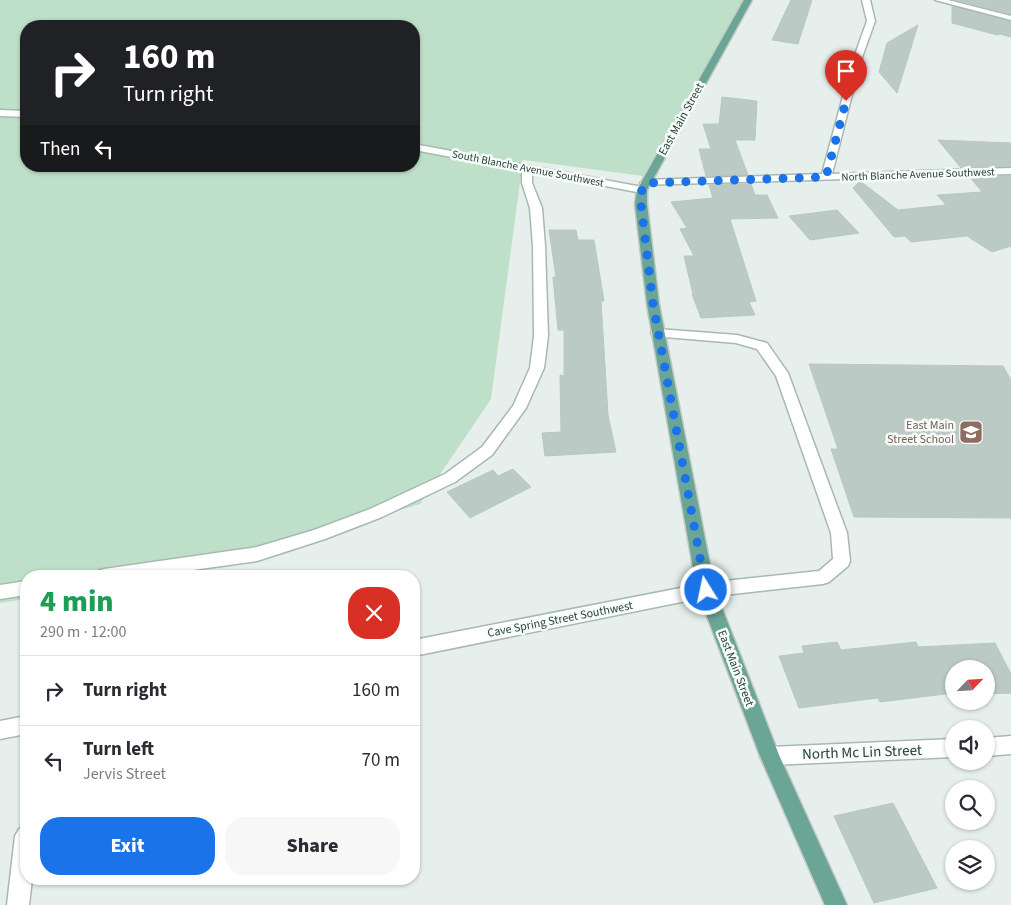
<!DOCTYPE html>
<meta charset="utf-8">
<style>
:root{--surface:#fff;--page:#f7f7f7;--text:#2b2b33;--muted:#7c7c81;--line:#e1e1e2;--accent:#1a73e8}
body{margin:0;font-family:"Source Sans 3",sans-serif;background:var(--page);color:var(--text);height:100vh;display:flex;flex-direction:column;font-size:19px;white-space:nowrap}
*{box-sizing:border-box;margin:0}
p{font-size:16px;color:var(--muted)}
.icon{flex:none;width:28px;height:28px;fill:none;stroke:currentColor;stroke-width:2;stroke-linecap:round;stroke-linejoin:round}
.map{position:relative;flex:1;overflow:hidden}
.drawer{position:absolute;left:20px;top:570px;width:400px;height:315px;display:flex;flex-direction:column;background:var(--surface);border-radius:20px;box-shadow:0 1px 4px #0004}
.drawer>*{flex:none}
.top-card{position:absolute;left:20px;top:20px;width:400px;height:152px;border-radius:20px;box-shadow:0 1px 4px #0004;background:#202124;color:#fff;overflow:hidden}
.needle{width:32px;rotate:65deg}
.fabs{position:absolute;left:945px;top:660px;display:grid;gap:10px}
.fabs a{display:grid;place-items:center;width:50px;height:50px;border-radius:50%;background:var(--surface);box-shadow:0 1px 4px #0004;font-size:25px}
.pin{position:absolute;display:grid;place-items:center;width:42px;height:42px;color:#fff;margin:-51px -21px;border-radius:50% 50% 50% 0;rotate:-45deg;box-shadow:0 0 5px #0007}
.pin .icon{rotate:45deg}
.me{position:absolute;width:55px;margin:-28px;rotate:350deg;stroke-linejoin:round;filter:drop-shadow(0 0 4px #0008)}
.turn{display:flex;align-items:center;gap:18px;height:105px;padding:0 20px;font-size:22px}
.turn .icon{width:65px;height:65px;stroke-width:2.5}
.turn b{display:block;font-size:35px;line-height:42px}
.then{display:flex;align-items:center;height:48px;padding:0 20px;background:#0003;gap:10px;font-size:19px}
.round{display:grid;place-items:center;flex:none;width:52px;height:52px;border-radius:20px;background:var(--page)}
.overview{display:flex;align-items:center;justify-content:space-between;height:85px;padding:0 20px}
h1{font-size:30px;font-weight:800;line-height:38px;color:#1e9e55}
.primary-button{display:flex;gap:10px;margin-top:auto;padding:10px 20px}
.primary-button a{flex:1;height:58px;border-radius:20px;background:var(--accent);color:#fff;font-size:20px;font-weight:800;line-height:58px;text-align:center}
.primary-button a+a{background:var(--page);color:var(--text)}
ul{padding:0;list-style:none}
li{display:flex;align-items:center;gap:15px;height:70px;padding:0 20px;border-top:1px solid var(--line)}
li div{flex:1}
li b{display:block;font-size:19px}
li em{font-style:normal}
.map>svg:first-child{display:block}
.green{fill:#bfe0c8;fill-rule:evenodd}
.building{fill:#bbcac4;stroke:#b8c9c2}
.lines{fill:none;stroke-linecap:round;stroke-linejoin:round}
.minor-casing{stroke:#a8b8b2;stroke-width:3}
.major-casing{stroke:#c2cac8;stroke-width:3}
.minor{fill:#fff;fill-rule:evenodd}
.major{fill:#6aa596;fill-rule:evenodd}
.route{stroke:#1a73e8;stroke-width:9;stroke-dasharray:0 16.2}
.labels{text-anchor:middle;stroke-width:5;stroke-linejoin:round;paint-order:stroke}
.far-street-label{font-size:11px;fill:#24423a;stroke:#f7fbf9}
.street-label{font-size:12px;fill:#24423a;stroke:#f7fbf9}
.education-label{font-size:12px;fill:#785e54;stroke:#f7fbf9;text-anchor:end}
.near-street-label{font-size:15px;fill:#24423a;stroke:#f7fbf9}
</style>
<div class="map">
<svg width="1011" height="905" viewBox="0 0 1011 905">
<rect width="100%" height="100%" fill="#e6efeb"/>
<path class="green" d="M0,0H744L643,176L523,160L491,399L420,504L295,542L144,576H26V599L0,603ZM26,26H414V166H26Z"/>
<path class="building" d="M791,0H812L798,44L772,40Z
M956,0H1011V14Z
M952,6L1011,22V37L1000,34L997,35L952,23Z
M918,25L897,93L879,72L887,43Z
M722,97L757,101L755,140H735L748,175L706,176L699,149H711L703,124H719Z
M938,140L1011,143V166L961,168Z
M1011,176V246L992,252L967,236L911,242L905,236L894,237L853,188L860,181L898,210L946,205L937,195L982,192L970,177Z
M751,184L755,195H767L778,218L730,219L756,301L749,302L755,315L701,318L692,294H693L684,256H694L680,229L687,228L671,202L713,198L709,185Z
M837,210L859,233L810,240L789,216Z
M549,230H576L578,240H594L604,301H601L608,415L616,452L545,456L542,433L561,432L560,375L564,376V330H558L553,277H556Z
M809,364L1003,366L1011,380V518L854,517L831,449H838Z
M513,469L531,487L470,518L447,492L493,470L498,476Z
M837,642L841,650L916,642L918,647L995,643L1011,674V693L986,694V669H954V693L880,702L878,698L799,708L779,656L804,653L802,646Z
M893,803L937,888L874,903L834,816Z"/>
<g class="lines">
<g class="minor-casing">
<path id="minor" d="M862,0H870L875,21L860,63L832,174L1011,168V174L641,185L640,183L645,180L822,174L852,63L867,21Z
M935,0H948L1011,16V20Z
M0,110L26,111V117L0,116Z
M414,144L642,187L647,190L642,193L532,172V183L542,208L545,246L548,336L544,368L526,408L492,455L455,482L382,517L325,539L257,561L149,576H96L98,571L104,569L257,547L314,530L370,509L445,474L482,447L513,406L530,368L534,336L533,246L530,208L522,183V170L414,150Z
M658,329L737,335L767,343L788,373L847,533L850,561L848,566L829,582L823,584L706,597L414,656V640L706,583L819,571L833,559L831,533L776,376L757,349L736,343L653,336L651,333L653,330Z
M26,581V595L0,599V585Z
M26,716V734L0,739V721Z
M1011,736V754L986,756V738Z
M954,739V757L770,765L763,763L760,756L763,749L770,747Z
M26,825V879H32L29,905H7L15,836L19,829Z"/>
</g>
<g class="major-casing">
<path id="major" d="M744,0H752L647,190V204L659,304L715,590L779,755L847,905H825L760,756L697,590L647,304L635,204L637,190Z"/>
</g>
<use href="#minor" class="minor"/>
<use href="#major" class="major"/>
</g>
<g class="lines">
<path class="route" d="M706,590L653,304L641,204L642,190L646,183L826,177L846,101"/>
</g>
<defs>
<g id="school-square" transform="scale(1.25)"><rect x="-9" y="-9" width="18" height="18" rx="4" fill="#8d6e63" stroke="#f7fbf9"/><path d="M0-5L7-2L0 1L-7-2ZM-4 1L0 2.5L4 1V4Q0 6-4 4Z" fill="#fff"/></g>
</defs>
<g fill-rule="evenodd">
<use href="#school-square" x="971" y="432"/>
</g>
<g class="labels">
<g class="far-street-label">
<text transform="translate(528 168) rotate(11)" y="4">South Blanche Avenue Southwest</text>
<text transform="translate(918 174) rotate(-2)" y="4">North Blanche Avenue Southwest</text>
</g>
<g class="street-label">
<text transform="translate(681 119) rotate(-61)" y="4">East Main Street</text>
<text transform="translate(560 619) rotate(-11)" y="4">Cave Spring Street Southwest</text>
<text transform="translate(736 668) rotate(69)" y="4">East Main Street</text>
</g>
<g class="education-label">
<text x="954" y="429">East Main<tspan x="954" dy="14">Street School</tspan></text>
</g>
<g class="near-street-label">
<text transform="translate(862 752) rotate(-2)" y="5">North Mc Lin Street</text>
</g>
</g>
</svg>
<div class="fabs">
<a><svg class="needle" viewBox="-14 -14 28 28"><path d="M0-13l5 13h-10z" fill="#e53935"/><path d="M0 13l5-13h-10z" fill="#7c7c81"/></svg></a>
<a><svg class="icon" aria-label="sound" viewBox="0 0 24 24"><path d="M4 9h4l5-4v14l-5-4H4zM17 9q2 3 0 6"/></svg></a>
<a><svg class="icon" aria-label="search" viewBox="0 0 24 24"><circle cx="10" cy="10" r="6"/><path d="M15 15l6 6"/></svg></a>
<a><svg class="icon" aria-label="layers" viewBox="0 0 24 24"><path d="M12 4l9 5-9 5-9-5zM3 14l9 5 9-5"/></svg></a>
</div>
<div class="pin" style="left:846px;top:101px;background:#d93025"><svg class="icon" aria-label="arrive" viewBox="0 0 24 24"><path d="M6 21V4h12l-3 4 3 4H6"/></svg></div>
<svg class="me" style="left:706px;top:590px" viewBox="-20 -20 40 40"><circle r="17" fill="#1a73e8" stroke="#fff" stroke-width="3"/><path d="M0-11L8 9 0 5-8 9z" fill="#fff"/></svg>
<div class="top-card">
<div class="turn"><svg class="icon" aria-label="right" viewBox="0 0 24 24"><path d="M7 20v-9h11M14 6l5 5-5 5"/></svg><div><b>160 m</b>Turn right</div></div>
<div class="then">Then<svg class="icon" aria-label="left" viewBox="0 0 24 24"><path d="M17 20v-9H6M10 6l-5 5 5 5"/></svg></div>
</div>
<section class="drawer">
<div class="overview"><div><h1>4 min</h1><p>290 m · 12:00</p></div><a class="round" style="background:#d93025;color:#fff"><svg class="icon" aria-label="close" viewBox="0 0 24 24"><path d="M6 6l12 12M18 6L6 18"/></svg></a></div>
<ul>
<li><svg class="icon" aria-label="right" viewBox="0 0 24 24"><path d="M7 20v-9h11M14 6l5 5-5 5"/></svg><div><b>Turn right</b></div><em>160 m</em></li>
<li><svg class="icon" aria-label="left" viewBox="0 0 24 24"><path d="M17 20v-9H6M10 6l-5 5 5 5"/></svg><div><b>Turn left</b><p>Jervis Street</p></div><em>70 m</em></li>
</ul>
<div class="primary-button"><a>Exit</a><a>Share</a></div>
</section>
</div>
